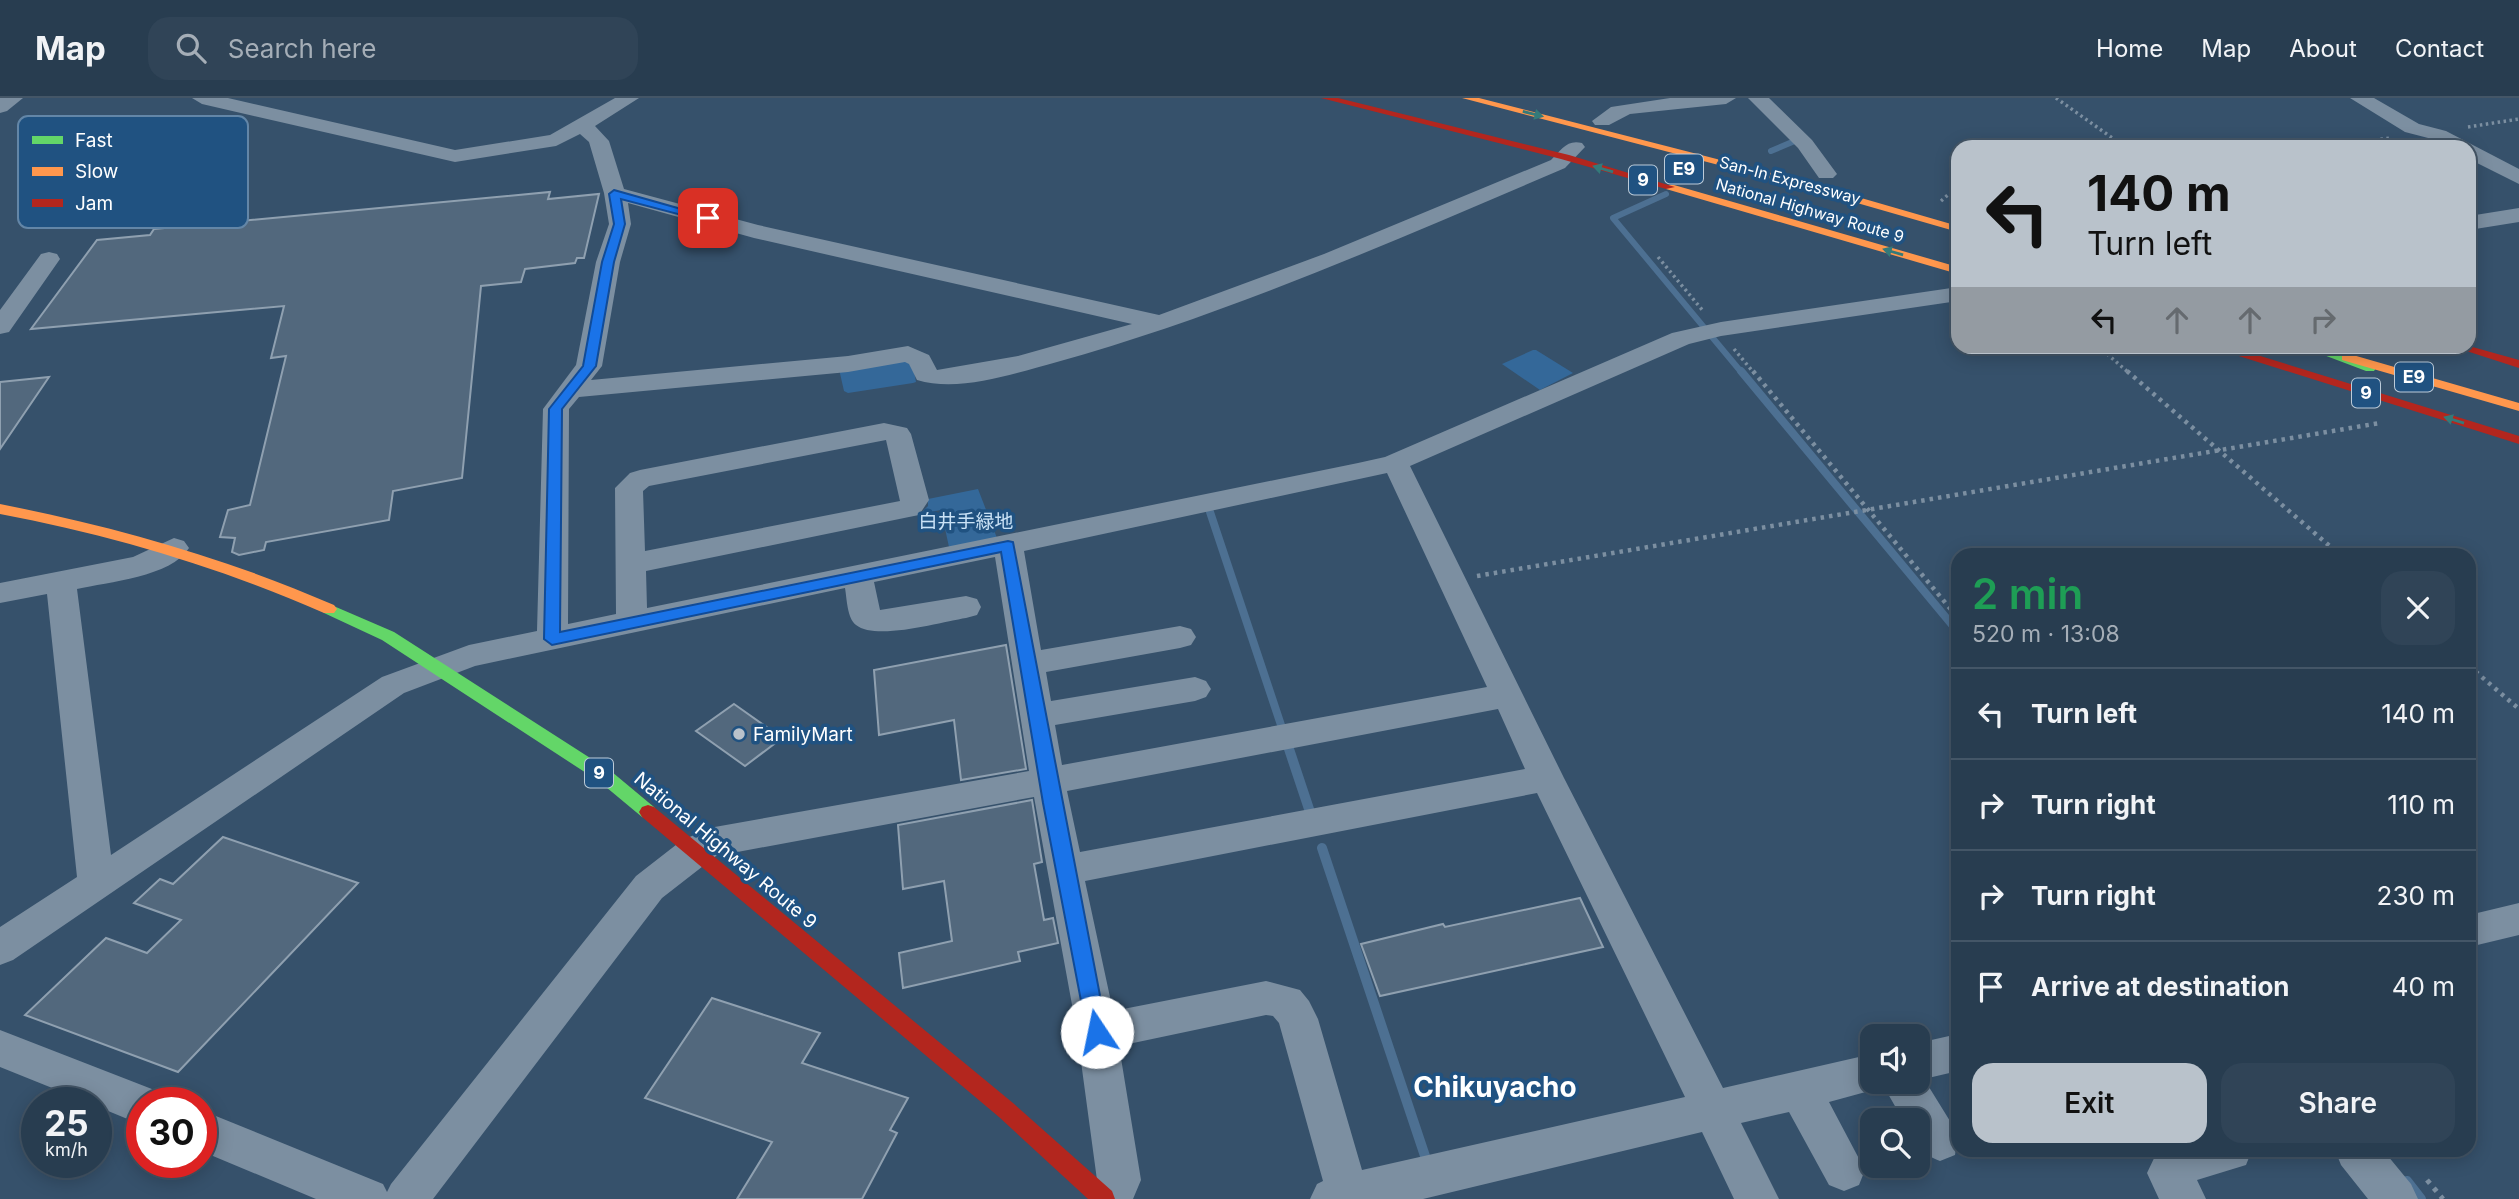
<!DOCTYPE html>
<meta charset="utf-8">
<style>
:root{--surface:#283d50;--page:#304457;--text:#f1f3f6;--muted:#a5aeb7;--line:#445667;--accent:#b9c2cb}
body{margin:0;font-family:Inter,"Noto Sans JP",sans-serif;background:var(--page);color:var(--text);height:100vh;display:flex;flex-direction:column;font-size:26px;white-space:nowrap}
*{box-sizing:border-box;margin:0}
p{font-size:23px;color:var(--muted)}
.icon{flex:none;width:38px;height:38px;fill:none;stroke:currentColor;stroke-width:2;stroke-linecap:round;stroke-linejoin:round}
.map{position:relative;flex:1;overflow:hidden}
.drawer{position:absolute;left:1951px;top:450px;width:525px;height:609px;display:flex;flex-direction:column;background:var(--surface);border-radius:21px;box-shadow:0 4px 18px #0003,0 0 0 2px var(--line)}
.drawer>*{flex:none}
.banner{position:absolute;left:1951px;top:42px;width:525px;height:214px;border-radius:21px;box-shadow:0 4px 18px #0003,0 0 0 2px var(--line);background:#b9c2cb;color:#111;overflow:hidden}
.tools{position:absolute;left:1860px;top:926px;display:grid;gap:14px}
.tools a{display:grid;place-items:center;width:70px;height:70px;border-radius:14px;background:var(--surface);box-shadow:0 4px 18px #0003,0 0 0 2px var(--line);font-size:35px}
.speed{position:absolute;left:21px;top:989px;display:flex;gap:14px;font-size:35px;font-weight:700;text-align:center}
.speed>*{display:grid;place-content:center;width:91px;height:91px;border-radius:50%;background:var(--surface);box-shadow:0 4px 18px #0003,0 0 0 2px var(--line);line-height:1}
.speed small{font-size:18px;font-weight:400}
.speed .limit{border:10px solid #d22;background:#fff;color:#111}
.pin{position:absolute;display:grid;place-items:center;width:60px;height:60px;color:#fff;margin:-30px;border-radius:14px;box-shadow:0 4px 10px #0006}
.me{position:absolute;width:77px;margin:-38px;rotate:349deg;stroke-linejoin:round;filter:drop-shadow(0 0 5px #0008)}
.turn{display:flex;align-items:center;gap:24px;height:147px;padding:0 21px;font-size:32px}
.turn .icon{width:91px;height:91px;stroke-width:2.5}
.turn b{display:block;font-size:49px;line-height:60px}
.lanes{display:flex;align-items:center;height:66px;padding:0 21px;background:#0003;justify-content:center;gap:35px;direction:ltr}
.lanes .off{opacity:.35}
.round{display:grid;place-items:center;flex:none;width:74px;height:74px;border-radius:21px;background:var(--page)}
.summary{display:flex;align-items:center;justify-content:space-between;height:119px;padding:0 21px}
h1{font-size:42px;font-weight:600;line-height:52px;color:#1e9e55}
.cta{display:flex;gap:14px;margin-top:auto;padding:14px 21px}
.cta a{flex:1;height:80px;border-radius:21px;background:var(--accent);color:#111;font-size:28px;font-weight:600;line-height:80px;text-align:center}
.cta a+a{background:var(--page);color:var(--text)}
ul{padding:0;list-style:none}
li{display:flex;align-items:center;gap:21px;height:91px;padding:0 21px;border-top:2px solid var(--line)}
li div{flex:1}
li b{display:block;font-size:26px}
li em{font-style:normal}
header{display:flex;align-items:center;gap:42px;box-sizing:border-box;height:98px;padding:0 35px;background:var(--surface);border-bottom:2px solid var(--line)}
header strong{font-size:33px}
nav{display:flex;gap:38px;margin-inline-start:auto;font-size:24px}
.search{width:490px;height:63px;background:var(--page);display:flex;align-items:center;gap:18px;box-sizing:border-box;padding:0 24px;border-radius:21px;color:var(--muted);font-size:26px}
.map>svg:first-child{display:block}
.green{fill:#346899}
.lines{fill:none;stroke-linecap:round;stroke-linejoin:round}
.stream-far2{stroke:#4d7092;stroke-width:6}
.stream-far1{stroke:#4d7092;stroke-width:8}
.stream{stroke:#4d7092;stroke-width:10}
.building{fill:#52687d;stroke:#8fa0b0;stroke-width:2}
.path-far2{stroke:#7c8fa1;stroke-width:3.5;stroke-dasharray:2.5 3.5;stroke-linecap:butt}
.path-far1{stroke:#7c8fa1;stroke-width:4.5;stroke-dasharray:3.5 5;stroke-linecap:butt}
.path{stroke:#7c8fa1;stroke-width:5;stroke-dasharray:4.5 6;stroke-linecap:butt}
.street{fill:#7c8fa1;fill-rule:evenodd}
.fast{fill:#63d668;fill-rule:evenodd}
.slow{fill:#ff974d;fill-rule:evenodd}
.jam{fill:#b3261e;fill-rule:evenodd}
.oneway{fill:#347a7a}
.route{fill:#1a73e8;stroke:#114b97;stroke-width:2}
.poi-dot{fill:#b9c2cb;stroke:#205281;stroke-width:2.5}
.labels{text-anchor:middle;stroke-width:7;stroke-linejoin:round;paint-order:stroke}
.far-street-label{font-size:16px;fill:#fff;stroke:#205281}
.shield{fill:#205281;stroke:#bccbd9;stroke-width:2}
.shield-label{font-size:18px;font-weight:bold;fill:#fff}
.park-label{font-size:19px;fill:#cae2f6;stroke:#205281}
.poi-label{font-size:19px;fill:#fff;stroke:#205281;text-anchor:start}
.street-label{font-size:19px;fill:#fff;stroke:#205281}
.near-quarter-label{font-size:28px;font-weight:bold;fill:#fff;stroke:#205281}
.key{fill:#205281;stroke:#6386a7;stroke-width:2}
.key-label{font-size:19px;fill:#fff}
</style>
<header>
<strong>Map</strong>
<div class="search"><svg class="icon" aria-label="search" viewBox="0 0 24 24"><circle cx="10" cy="10" r="6"/><path d="M15 15l6 6"/></svg>Search here</div>
<nav><a>Home</a><a>Map</a><a>About</a><a>Contact</a></nav>
</header>
<div class="map">
<svg width="2519" height="1101" viewBox="0 0 2519 1101">
<rect width="100%" height="100%" fill="#36516b"/>
<path class="green" d="M1533,252H1536L1573,275L1540,292L1502,266Z
M912,262L916,284L913,285L848,295L844,293L839,271Z
M978,391L997,440L949,449L941,412L920,416L928,408V401Z"/>
<g class="lines">
<path class="stream-far2" d="M1771,53L1797,42
M1666,96L1613,120L1742,275"/>
<path class="stream-far1" d="M1741,273L1958,534
M1210,414L1283,633"/>
<path class="stream" d="M1287,645L1311,717
M1322,750L1427,1064
M2407,1083L2421,1101"/>
</g>
<path class="building" d="M550,94L548,101L599,96L584,160H577L575,165L525,171L521,184L481,188L462,380L393,393L389,422L266,444L264,452L239,457L232,454L235,440L220,439L228,412L250,407L286,258L271,260L284,208L31,231L97,142L150,137L154,131Z
M49,279L0,351V284Z
M1006,547L1026,671L961,682L954,622L879,637L874,572Z
M734,606L782,640L745,668L696,633Z
M1032,702L1042,764L1034,766L1044,822L1053,820L1058,845L1018,854L1020,863L903,890L899,855L952,843L944,783L903,791L898,727Z
M223,739L358,785L178,974L25,917L106,840L147,855L181,822L134,805L160,781L173,786Z
M1580,800L1603,849L1380,898L1361,846L1443,826L1445,829Z
M712,900L820,935L802,965L908,1000L890,1032L897,1035L862,1101H737L772,1044L645,1000Z"/>
<g class="lines">
<path class="path-far2" d="M2056,0L2125,49
M2468,29L2519,21
M2321,49L2390,40
M1941,103L1949,96L1958,94
M1658,159L1704,214
M2098,248L2129,275
M1734,251L1754,275"/>
<path class="path-far1" d="M1753,273L1958,520
M2127,273L2340,457
M1477,478L2380,325
M2469,568L2519,611"/>
<path class="path" d="M2427,1082L2443,1101"/>
<path class="street" d="M0,0H23L7,13L0,15Z
M192,0H228L455,52L550,37L615,0H639L595,28L609,43L624,91L758,127L1159,217L1324,156L1551,62C1561,52 1567,41 1582,45L1585,49L1565,70C1398,141 1232,215 1057,264C1015,275 960,295 917,282L909,266L905,264L848,274L579,299L569,311L568,526L616,516L615,390L630,375L640,372L884,325L907,330L911,336L929,402L919,417L909,419L646,473L647,510L1358,365L1385,359L1672,235L1721,224L1958,189V203L1721,238L1689,246L1410,368L1564,680L1723,990L1872,956V984H1918V945L1958,936V973L1924,981L1958,1036L1955,1057L1940,1063C1916,1054 1918,1046 1918,1022H1903L1884,989L1829,1004L1865,1072L1859,1087L1844,1093L1829,1087L1789,1014L1741,1025L1779,1101H1734L1702,1034L1423,1101H1310L1317,1086L1323,1083L1279,925L1273,918L1266,917L1119,948L1141,1082L1133,1101H1089L1097,1082L1077,934L1034,699L716,758L662,800L433,1101H316L201,1053V1012L383,1086L387,1094L391,1086L636,778L681,743L709,730L1029,673L995,459L874,484L880,512L966,498L977,501L981,509L977,517L966,520C941,524 876,543 856,527C847,520 847,501 845,490L475,568L404,595L13,862L0,867V829L77,779L47,496L0,505V485L133,459L174,440L184,443L189,450C171,479 108,484 77,491L111,757L382,579L469,547L537,533L543,311L576,267L596,164L609,126L604,95L589,44L580,36L556,48L455,64L202,6ZM628,105L754,140L1132,226L1018,258L937,272L929,257L908,248L848,258L591,282L602,268L620,164L631,126ZM886,342L900,403L645,453L643,393L649,388ZM1387,375L1487,589L1062,667L1055,627L1195,603L1206,599L1211,591L1206,583L1195,579L1051,603L1046,574L1180,550L1191,547L1196,539L1191,531L1180,528L1041,552L1024,453ZM1498,611L1525,671L1080,754L1067,693ZM1537,695L1685,999L1362,1072L1318,921L1309,903L1300,892L1266,883L1113,913L1085,783Z
M1670,0H1736L1726,6L1630,16L1609,27H1595L1592,23L1611,9Z
M1748,0H1769L1812,42L1837,76L1833,80H1819L1798,50Z
M2350,0H2374L2419,26L2446,33L2519,71V86L2469,61V49H2446L2432,41L2405,34Z
M2519,110V124L2469,132V118Z
M49,154L57,156L60,161L9,234L0,236V212L41,156Z
M2519,805V837L2469,849V817Z
M0,932L157,993L162,1004H142V1027L96,1008V1004H87L0,969Z
M2163,1052H2252L2246,1067L2197,1082L2206,1101H2159L2147,1075L2157,1054Z
M2335,1052H2383L2411,1086L2418,1101H2368L2341,1067Z"/>
<path class="fast" d="M2300,248H2320L2376,270L2374,273H2366Z
M329,506L394,534L612,674L654,709L657,714L654,719L648,721L642,719L600,684L382,542L324,515L321,511L324,507Z"/>
<path class="slow" d="M1462,0H1479L1799,82L1958,128V134L1791,86Z
M1666,87H1674L1958,169V176L1666,91Z
M2346,255L2519,305V313L2342,262V256Z
M0,406C116,429 226,460 334,507L337,511L334,515H324C219,469 112,437 0,416Z"/>
<path class="jam" d="M1321,0H1338L1569,57L1675,89L1666,91L1561,61Z
M2207,248H2228L2519,338V346Z
M2451,248H2469L2519,262V270Z
M648,707L654,709L1013,1005L1112,1093L1115,1101H1088L999,1019L642,719L639,714L642,709Z"/>
</g>
<defs><path id="oneway-solid" d="M-6-.8H1V-3.2L6.5 0L1 3.2V.8H-6Z" transform="scale(1.75)"/></defs>
<g class="oneway">
<use href="#oneway-solid" transform="translate(1533 16) rotate(14)"/>
<use href="#oneway-solid" transform="translate(1603 71) rotate(-164)"/>
<use href="#oneway-solid" transform="translate(1893 154) rotate(-164)"/>
<use href="#oneway-solid" transform="translate(2454 322) rotate(-163)"/>
</g>
<path class="route" d="M614,92L713,120L708,124L621,101L625,126L614,164L596,268L562,311L560,534L1008,443L1013,444L1107,934L1104,941L1097,944L1090,941L1087,934L1043,705L1001,454L552,547L544,541L549,311L583,268L602,164L614,126L609,96Z"/>
<circle class="poi-dot" cx="739" cy="636" r="7"/>
<g class="labels">
<g class="far-street-label">
<text transform="translate(1790 82) rotate(15)" y="6">San-In Expressway</text>
<text transform="translate(1810 112) rotate(16)" y="6">National Highway Route 9</text>
</g>
<g class="shield">
<rect x="1665" y="56.5" width="38" height="29" rx="5"/>
<rect x="1629" y="67.5" width="28" height="29" rx="5"/>
<rect x="2395" y="264.5" width="38" height="29" rx="5"/>
<rect x="2352" y="280.5" width="28" height="29" rx="5"/>
<rect x="585" y="660.5" width="28" height="29" rx="5"/>
</g>
<g class="shield-label">
<text x="1684" y="77">E9</text>
<text x="1643" y="88">9</text>
<text x="2414" y="285">E9</text>
<text x="2366" y="301">9</text>
<text x="599" y="681">9</text>
</g>
<g class="park-label">
<text x="966" y="430">白井手緑地</text>
</g>
<g class="poi-label">
<text x="753" y="643">FamilyMart</text>
</g>
<g class="street-label">
<text transform="translate(726 752) rotate(40)" y="7">National Highway Route 9</text>
</g>
<g class="near-quarter-label">
<text x="1495" y="999">Chikuyacho</text>
</g>
</g>
<rect x="18" y="18" width="230" height="112" rx="10" class="key"/>
<rect x="32" y="38" width="31" height="8" fill="#63d668"/>
<rect x="32" y="69" width="31" height="9" fill="#ff974d"/>
<rect x="32" y="101" width="31" height="8" fill="#b3261e"/>
<g class="key-label">
<text x="75" y="49">Fast</text>
<text x="75" y="80">Slow</text>
<text x="75" y="112">Jam</text>
</g>
</svg>
<div class="tools">
<a><svg class="icon" aria-label="sound" viewBox="0 0 24 24"><path d="M4 9h4l5-4v14l-5-4H4zM17 9q2 3 0 6"/></svg></a>
<a><svg class="icon" aria-label="search" viewBox="0 0 24 24"><circle cx="10" cy="10" r="6"/><path d="M15 15l6 6"/></svg></a>
</div>
<div class="speed"><div>25<small>km/h</small></div><div class="limit">30</div></div>
<div class="pin" style="left:708px;top:120px;background:#d93025"><svg class="icon" aria-label="arrive" viewBox="0 0 24 24"><path d="M6 21V4h12l-3 4 3 4H6"/></svg></div>
<svg class="me" style="left:1097px;top:934px" viewBox="-20 -20 40 40"><circle r="19" fill="#fff"/><path d="M0-13L10 11 0 6-10 11z" fill="#1a73e8"/></svg>
<div class="banner">
<div class="turn"><svg class="icon" aria-label="left" viewBox="0 0 24 24"><path d="M17 20v-9H6M10 6l-5 5 5 5"/></svg><div><b>140 m</b>Turn left</div></div>
<div class="lanes"><svg class="icon" aria-label="left" viewBox="0 0 24 24"><path d="M17 20v-9H6M10 6l-5 5 5 5"/></svg><svg class="icon off" aria-label="ahead" viewBox="0 0 24 24"><path d="M12 20V5M6 11l6-6 6 6"/></svg><svg class="icon off" aria-label="ahead" viewBox="0 0 24 24"><path d="M12 20V5M6 11l6-6 6 6"/></svg><svg class="icon off" aria-label="right" viewBox="0 0 24 24"><path d="M7 20v-9h11M14 6l5 5-5 5"/></svg></div>
</div>
<section class="drawer">
<div class="summary"><div><h1>2 min</h1><p>520 m · 13:08</p></div><a class="round"><svg class="icon" aria-label="close" viewBox="0 0 24 24"><path d="M6 6l12 12M18 6L6 18"/></svg></a></div>
<ul>
<li><svg class="icon" aria-label="left" viewBox="0 0 24 24"><path d="M17 20v-9H6M10 6l-5 5 5 5"/></svg><div><b>Turn left</b></div><em>140 m</em></li>
<li><svg class="icon" aria-label="right" viewBox="0 0 24 24"><path d="M7 20v-9h11M14 6l5 5-5 5"/></svg><div><b>Turn right</b></div><em>110 m</em></li>
<li><svg class="icon" aria-label="right" viewBox="0 0 24 24"><path d="M7 20v-9h11M14 6l5 5-5 5"/></svg><div><b>Turn right</b></div><em>230 m</em></li>
<li><svg class="icon" aria-label="arrive" viewBox="0 0 24 24"><path d="M6 21V4h12l-3 4 3 4H6"/></svg><div><b>Arrive at destination</b></div><em>40 m</em></li>
</ul>
<div class="cta"><a>Exit</a><a>Share</a></div>
</section>
</div>
